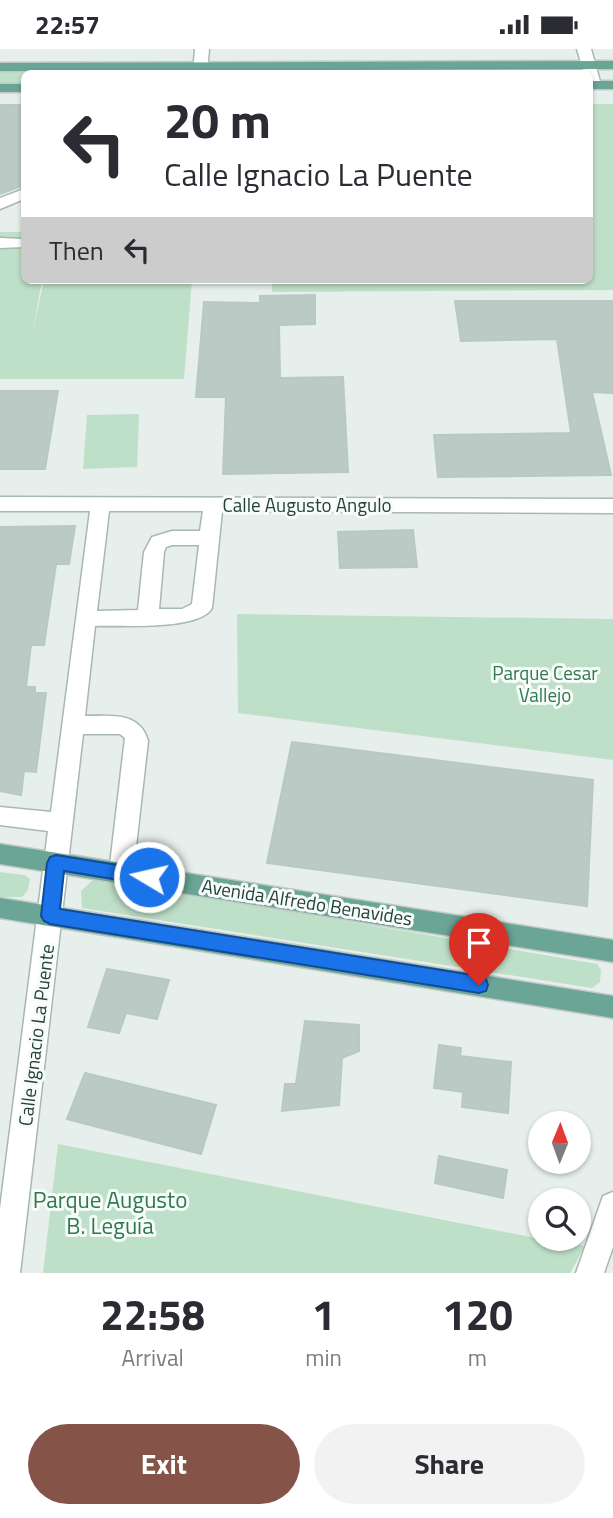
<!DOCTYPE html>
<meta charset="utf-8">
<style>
:root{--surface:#fff;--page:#f2f2f3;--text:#2b2b33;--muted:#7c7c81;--accent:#855347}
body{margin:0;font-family:"Titillium Web",sans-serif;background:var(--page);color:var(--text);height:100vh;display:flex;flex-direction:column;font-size:26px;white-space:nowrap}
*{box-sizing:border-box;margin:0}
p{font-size:23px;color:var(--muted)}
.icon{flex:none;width:38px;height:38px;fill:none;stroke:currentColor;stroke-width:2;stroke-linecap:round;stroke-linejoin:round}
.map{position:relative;height:1224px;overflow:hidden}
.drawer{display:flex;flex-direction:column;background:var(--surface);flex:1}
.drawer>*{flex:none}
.guide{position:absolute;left:21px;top:21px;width:572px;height:214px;border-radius:10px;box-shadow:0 2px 5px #0004;background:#fff;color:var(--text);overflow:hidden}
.needle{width:46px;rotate:1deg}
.buttons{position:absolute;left:528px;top:1062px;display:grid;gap:14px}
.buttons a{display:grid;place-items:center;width:63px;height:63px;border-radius:50%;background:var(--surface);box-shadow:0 2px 5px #0004;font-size:35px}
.pin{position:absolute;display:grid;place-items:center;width:60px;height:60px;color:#fff;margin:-72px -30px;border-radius:50% 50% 50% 0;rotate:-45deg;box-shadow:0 0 7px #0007}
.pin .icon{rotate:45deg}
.me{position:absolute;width:77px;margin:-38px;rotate:279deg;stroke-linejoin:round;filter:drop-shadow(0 0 5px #0008)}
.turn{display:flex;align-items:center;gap:24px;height:147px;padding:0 28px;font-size:32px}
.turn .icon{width:91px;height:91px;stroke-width:2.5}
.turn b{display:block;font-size:49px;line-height:60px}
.then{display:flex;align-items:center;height:66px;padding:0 28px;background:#0003;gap:14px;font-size:26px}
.eta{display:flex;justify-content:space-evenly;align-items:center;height:119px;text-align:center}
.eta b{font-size:42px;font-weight:700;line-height:49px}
.action{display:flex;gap:14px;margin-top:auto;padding:14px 28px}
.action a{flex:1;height:80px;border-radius:42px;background:var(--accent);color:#fff;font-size:28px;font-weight:700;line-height:80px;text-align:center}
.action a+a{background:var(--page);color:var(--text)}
.status{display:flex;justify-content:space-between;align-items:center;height:49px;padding:0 35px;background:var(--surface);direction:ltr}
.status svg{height:19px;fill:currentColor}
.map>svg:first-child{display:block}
.green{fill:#bfe0c8}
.building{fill:#bbcac4;stroke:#b8c9c2;stroke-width:2}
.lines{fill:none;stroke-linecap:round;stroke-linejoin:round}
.minor-casing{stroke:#a8b8b2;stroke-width:3}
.major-casing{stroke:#c2cac8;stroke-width:3}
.minor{fill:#fff;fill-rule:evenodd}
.major{fill:#6aa596;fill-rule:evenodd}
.route{fill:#1a73e8;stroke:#114b97;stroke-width:2}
.labels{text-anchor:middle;stroke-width:6;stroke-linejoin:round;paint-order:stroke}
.street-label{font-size:19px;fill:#24423a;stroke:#f7fbf9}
.park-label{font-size:19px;fill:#2d7a4b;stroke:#f7fbf9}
.near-park-label{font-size:23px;fill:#2d7a4b;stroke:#f7fbf9}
</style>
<div class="status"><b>22:57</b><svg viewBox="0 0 49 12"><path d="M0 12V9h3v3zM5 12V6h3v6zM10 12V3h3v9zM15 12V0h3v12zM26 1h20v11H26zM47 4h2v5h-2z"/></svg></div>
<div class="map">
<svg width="613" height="1224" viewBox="0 0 613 1224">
<rect width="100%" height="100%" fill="#e6efeb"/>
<path class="green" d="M245,20L539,22L548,24H237Z
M0,22H173L181,24H24V35H0Z
M590,55H613V241L272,243V231H590Z
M0,183H24V231H42L33,281L44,231H192L184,330H0Z
M139,365L137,418L83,420L87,366Z
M237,565L613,570V711L238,664Z
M0,823L24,826L30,830L28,841L22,848H0Z
M100,830L597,915L601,921L600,933L592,939L82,859L81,842L93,831Z
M58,1095L541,1190L585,1197L570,1224H43Z"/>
<path class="building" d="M0,56H24V136L0,145Z
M315,246V275L279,276L280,329L343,328L348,423L223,425L226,348H196L204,253L260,254V247Z
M455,252H613V344L592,343L611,426L438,428L434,386L571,384L557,290L461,292Z
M0,342H58L45,420H0Z
M75,477L69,515H56L44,596H31L26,638H35V644H46L36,723L24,722L21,746L0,742V478Z
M413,481L417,518L340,519L338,483Z
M292,693L593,731L587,857L267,814Z
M107,920L169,931L157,970L126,964L119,984L88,978Z
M305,972L359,976V1002L342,1009L339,1056L282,1062L285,1035H296Z
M439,996L461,999L460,1007L511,1013L508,1064L462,1058L463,1043L434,1039Z
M85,1024L216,1056L201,1105L67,1070Z
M439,1107L507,1121L503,1149L435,1134Z"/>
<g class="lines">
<g class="minor-casing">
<path id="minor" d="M195,0H209L207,24H193Z
M577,0H591L601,36L599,39H590V24H584Z
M24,140V150L0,160V149Z
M0,189L24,190V198L0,199Z
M0,448L613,450V464L222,462L212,559C199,582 121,576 95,577L85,667C110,667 140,662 148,692L133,824L129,831L121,834L113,831L109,824L125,689L120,685H83L20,1224H0V1160L48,782L0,776V758L51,763L90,462H0ZM109,462H203L200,482H172L152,488L144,503L138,561L97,562ZM172,496H199L192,555L182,560H159L164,503L166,498Z
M613,1143V1198L604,1224H576L603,1147Z"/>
</g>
<g class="major-casing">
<path id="major" d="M613,12V20L0,22V14Z
M590,32H613V40H590Z
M0,35H24V43H0Z
M0,795L613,891V913L0,815Z
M0,849L613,947V969L0,869Z"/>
</g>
<use href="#minor" class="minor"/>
<use href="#major" class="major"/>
</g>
<path class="route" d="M56,806L149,821L155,823L158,828L155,834L149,836L64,822L60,860L479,927L486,930L488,936L486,942L479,944L50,875L44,872L41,867L47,814L50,808Z"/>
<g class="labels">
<g class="street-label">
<text x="307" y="463">Calle Augusto Angulo</text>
<text transform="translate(307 853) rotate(9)" y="7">Avenida Alfredo Benavides</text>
<text transform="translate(36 986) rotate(-83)" y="7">Calle Ignacio La Puente</text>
</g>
<g class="park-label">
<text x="545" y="631">Parque Cesar<tspan x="545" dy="22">Vallejo</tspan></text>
</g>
<g class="near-park-label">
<text x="110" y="1159">Parque Augusto<tspan x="110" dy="26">B. Leguía</tspan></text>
</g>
</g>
</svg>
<div class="buttons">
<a><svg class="needle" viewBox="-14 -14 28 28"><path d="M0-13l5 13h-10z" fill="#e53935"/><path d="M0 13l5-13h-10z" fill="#7c7c81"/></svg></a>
<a><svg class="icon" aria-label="search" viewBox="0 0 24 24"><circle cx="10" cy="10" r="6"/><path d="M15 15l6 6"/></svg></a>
</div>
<div class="pin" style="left:479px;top:936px;background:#d93025"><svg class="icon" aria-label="arrive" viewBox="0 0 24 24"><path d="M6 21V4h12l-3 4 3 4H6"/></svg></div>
<svg class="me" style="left:149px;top:828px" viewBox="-20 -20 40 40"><circle r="17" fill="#1a73e8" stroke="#fff" stroke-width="3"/><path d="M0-11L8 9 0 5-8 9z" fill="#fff"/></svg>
<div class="guide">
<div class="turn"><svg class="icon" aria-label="left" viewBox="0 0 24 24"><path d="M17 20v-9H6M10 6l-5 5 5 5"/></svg><div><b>20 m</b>Calle Ignacio La Puente</div></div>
<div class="then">Then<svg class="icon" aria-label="left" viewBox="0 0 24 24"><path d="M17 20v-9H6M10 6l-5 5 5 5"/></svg></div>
</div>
</div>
<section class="drawer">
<div class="eta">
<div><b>22:58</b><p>Arrival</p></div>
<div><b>1</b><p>min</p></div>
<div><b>120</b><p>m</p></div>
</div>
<div class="action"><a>Exit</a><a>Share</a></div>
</section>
